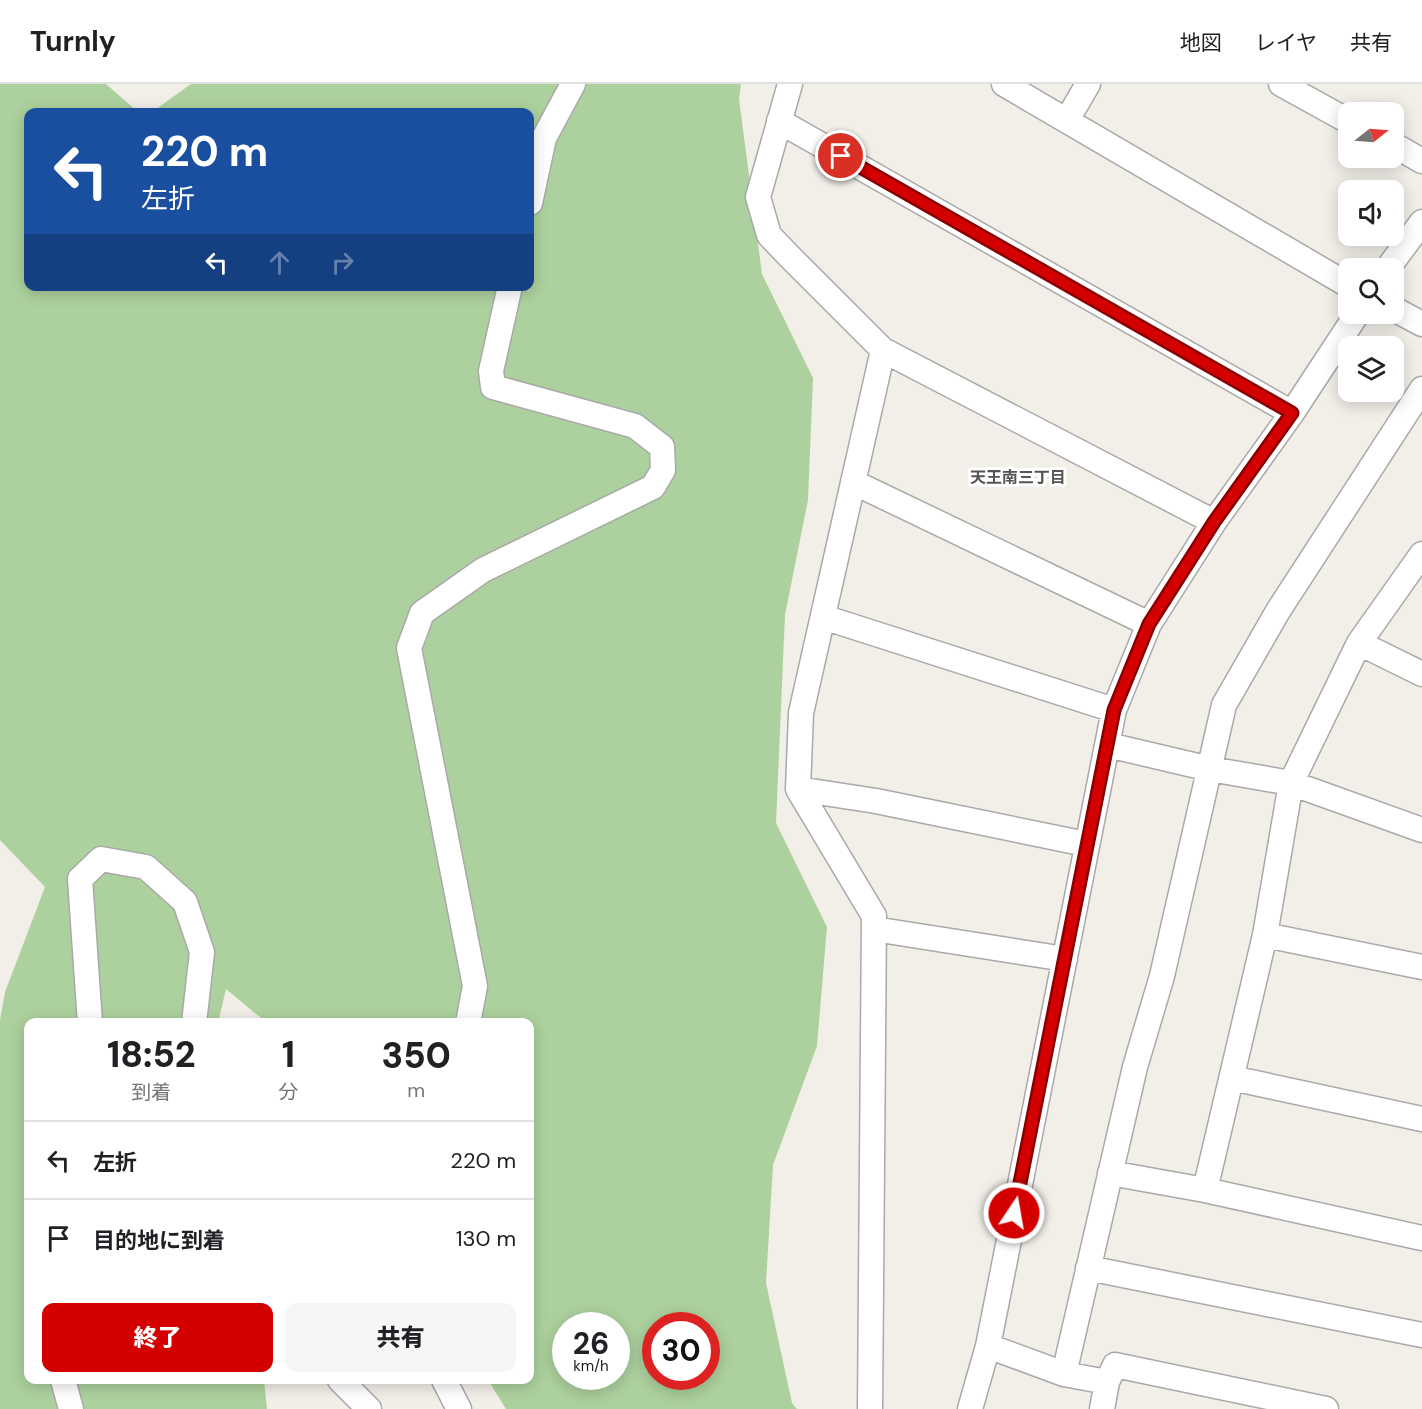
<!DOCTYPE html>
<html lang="ja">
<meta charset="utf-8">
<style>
:root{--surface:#fff;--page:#f6f6f6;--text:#202124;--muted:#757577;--line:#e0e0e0;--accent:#d40000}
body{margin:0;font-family:"DM Sans","Noto Sans JP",sans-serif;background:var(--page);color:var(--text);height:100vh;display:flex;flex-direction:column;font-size:22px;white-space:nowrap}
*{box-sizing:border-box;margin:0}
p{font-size:20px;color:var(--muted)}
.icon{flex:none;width:33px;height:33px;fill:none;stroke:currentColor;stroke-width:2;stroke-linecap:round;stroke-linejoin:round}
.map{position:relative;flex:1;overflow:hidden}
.panel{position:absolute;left:24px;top:934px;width:510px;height:366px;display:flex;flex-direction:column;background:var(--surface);border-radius:12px;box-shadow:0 3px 15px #0003}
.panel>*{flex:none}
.banner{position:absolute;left:24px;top:24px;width:510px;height:183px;border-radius:12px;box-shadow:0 3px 15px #0003;background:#1a4fa0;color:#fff;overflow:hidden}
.needle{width:39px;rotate:73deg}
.fabs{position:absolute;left:1338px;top:18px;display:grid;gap:12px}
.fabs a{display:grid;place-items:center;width:66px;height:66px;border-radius:12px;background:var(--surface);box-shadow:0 3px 15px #0003;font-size:30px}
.speed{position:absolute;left:552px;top:1228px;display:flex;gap:12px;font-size:30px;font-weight:700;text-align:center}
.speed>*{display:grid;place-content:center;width:78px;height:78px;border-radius:50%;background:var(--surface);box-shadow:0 3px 15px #0003;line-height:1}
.speed small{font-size:15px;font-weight:400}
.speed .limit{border:9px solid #d22;background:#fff;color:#111}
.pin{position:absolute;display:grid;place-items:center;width:51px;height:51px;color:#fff;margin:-26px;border:3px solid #fff;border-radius:50%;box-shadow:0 2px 6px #0007}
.me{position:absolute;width:66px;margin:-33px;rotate:12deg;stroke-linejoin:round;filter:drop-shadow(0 0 4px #0008)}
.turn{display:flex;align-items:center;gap:21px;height:126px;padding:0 18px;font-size:27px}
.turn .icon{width:78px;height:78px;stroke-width:2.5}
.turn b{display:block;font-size:42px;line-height:51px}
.lanes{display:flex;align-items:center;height:57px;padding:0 18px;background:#0003;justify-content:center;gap:30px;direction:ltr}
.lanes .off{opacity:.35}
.eta{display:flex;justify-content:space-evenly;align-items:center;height:102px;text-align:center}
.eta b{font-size:36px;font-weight:800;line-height:42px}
.action{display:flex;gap:12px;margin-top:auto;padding:12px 18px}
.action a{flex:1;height:69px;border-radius:12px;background:var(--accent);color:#fff;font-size:24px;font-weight:800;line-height:69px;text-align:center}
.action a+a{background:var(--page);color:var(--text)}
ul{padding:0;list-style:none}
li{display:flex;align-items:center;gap:18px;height:78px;padding:0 18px;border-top:2px solid var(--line)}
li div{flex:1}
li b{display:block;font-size:22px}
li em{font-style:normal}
header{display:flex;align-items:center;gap:36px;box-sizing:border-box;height:84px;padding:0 30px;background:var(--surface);border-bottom:2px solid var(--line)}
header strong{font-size:28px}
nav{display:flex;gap:33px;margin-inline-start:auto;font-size:21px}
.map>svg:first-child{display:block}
.forest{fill:#add19e;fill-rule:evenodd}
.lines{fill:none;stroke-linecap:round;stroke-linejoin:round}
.street-casing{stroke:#a9a9a9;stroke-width:27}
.street{stroke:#fff;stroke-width:24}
.route-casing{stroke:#8a0000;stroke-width:15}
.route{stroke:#d40000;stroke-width:10}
.labels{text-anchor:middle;stroke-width:6;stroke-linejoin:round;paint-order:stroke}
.neighbourhood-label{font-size:16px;font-weight:bold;fill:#555;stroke:#fff}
</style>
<header>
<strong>Turnly</strong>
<nav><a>地図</a><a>レイヤ</a><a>共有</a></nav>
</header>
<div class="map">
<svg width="1422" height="1325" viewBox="0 0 1422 1325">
<rect width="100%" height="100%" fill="#f2efe9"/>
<path class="forest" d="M0,0H106L138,28H28V202H530V28H152L191,0H741L739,15L762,190L813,294L808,416L785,531L776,739L827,843L817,962L773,1081L766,1199L792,1319L797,1325H506L488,1296H530V939H267L226,905L218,939H28V1296H264L267,1325H0V936L5,908L45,803L0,756ZM566,1242H616V1293H566ZM656,1242H706V1293H656Z"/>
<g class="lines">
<g class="street-casing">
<path id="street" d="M790,0L758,113L769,151L788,171L883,266L1214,438
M1004,0L1348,201
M1281,0L1348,37
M1067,36L1088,0
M779,37L1292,329
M1394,61L1422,77
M530,119L544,54L573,0
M1388,184L1422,138
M1394,225L1422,240
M853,398L1149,540
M823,533L1114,626
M1359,559L1422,590
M1108,661L1210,685L1291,699L1422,746
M798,705L876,717L1086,760
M874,845L1065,875
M1265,851L1422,883
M90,939L80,795L101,775L146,783L185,818L202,868L194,939
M468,939L475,902L409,564L422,529L483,486L653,403L663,386L662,363L635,342L493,303L491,287L510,202
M1232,994L1422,1035
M1110,1089L1205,1106L1422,1154
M1205,1106L1265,851L1291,699L1359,559L1422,470
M1088,1184L1422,1251
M988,1262L1064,1290L1107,1298L1102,1325
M1064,1290L1135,983L1162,892L1224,621L1278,527L1422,305
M63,1296L71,1325
M340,1296L369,1325
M444,1296L459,1325
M1107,1298L1115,1281L1326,1325
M870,1325L874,832L798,705L801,629L883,266
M970,1325L988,1262L1114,626L1149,540L1214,438L1292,329L1357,230"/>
</g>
<use href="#street" class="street"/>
</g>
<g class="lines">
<g class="route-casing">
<path id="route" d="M841,72L1292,329L1214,438L1149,540L1114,626L1014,1129"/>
</g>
<use href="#route" class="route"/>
</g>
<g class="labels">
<g class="neighbourhood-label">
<text x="1018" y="399">天王南三丁目</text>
</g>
</g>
</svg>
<div class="fabs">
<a><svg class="needle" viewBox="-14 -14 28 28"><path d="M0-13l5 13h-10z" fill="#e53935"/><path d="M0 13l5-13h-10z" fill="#757577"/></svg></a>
<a><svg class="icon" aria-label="sound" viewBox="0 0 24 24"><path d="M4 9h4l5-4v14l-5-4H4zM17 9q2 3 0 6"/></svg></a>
<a><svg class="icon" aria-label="search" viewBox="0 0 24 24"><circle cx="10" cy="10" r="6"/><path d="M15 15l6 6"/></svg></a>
<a><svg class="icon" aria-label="layers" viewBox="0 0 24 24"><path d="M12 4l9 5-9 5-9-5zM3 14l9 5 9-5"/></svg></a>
</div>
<div class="speed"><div>26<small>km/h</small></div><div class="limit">30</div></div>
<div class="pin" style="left:841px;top:72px;background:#d93025"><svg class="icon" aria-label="arrive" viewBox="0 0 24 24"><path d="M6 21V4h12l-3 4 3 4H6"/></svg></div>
<svg class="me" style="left:1014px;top:1129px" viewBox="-20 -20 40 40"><circle r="17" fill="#d40000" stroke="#fff" stroke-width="3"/><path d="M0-11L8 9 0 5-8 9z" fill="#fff"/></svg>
<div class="banner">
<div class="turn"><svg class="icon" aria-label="left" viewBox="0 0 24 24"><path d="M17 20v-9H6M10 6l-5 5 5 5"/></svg><div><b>220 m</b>左折</div></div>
<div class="lanes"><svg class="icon" aria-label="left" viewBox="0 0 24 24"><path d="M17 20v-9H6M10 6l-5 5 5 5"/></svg><svg class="icon off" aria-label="ahead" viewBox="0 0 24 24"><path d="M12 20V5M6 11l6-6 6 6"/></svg><svg class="icon off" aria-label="right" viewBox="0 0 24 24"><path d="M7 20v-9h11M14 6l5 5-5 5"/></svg></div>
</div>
<section class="panel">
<div class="eta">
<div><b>18:52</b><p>到着</p></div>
<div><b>1</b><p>分</p></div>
<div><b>350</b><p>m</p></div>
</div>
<ul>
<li><svg class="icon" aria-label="left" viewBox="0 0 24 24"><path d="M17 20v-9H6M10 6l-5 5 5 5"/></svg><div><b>左折</b></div><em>220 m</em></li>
<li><svg class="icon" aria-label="arrive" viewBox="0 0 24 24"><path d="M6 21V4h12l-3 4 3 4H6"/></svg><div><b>目的地に到着</b></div><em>130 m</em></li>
</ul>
<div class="action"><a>終了</a><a>共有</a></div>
</section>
</div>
